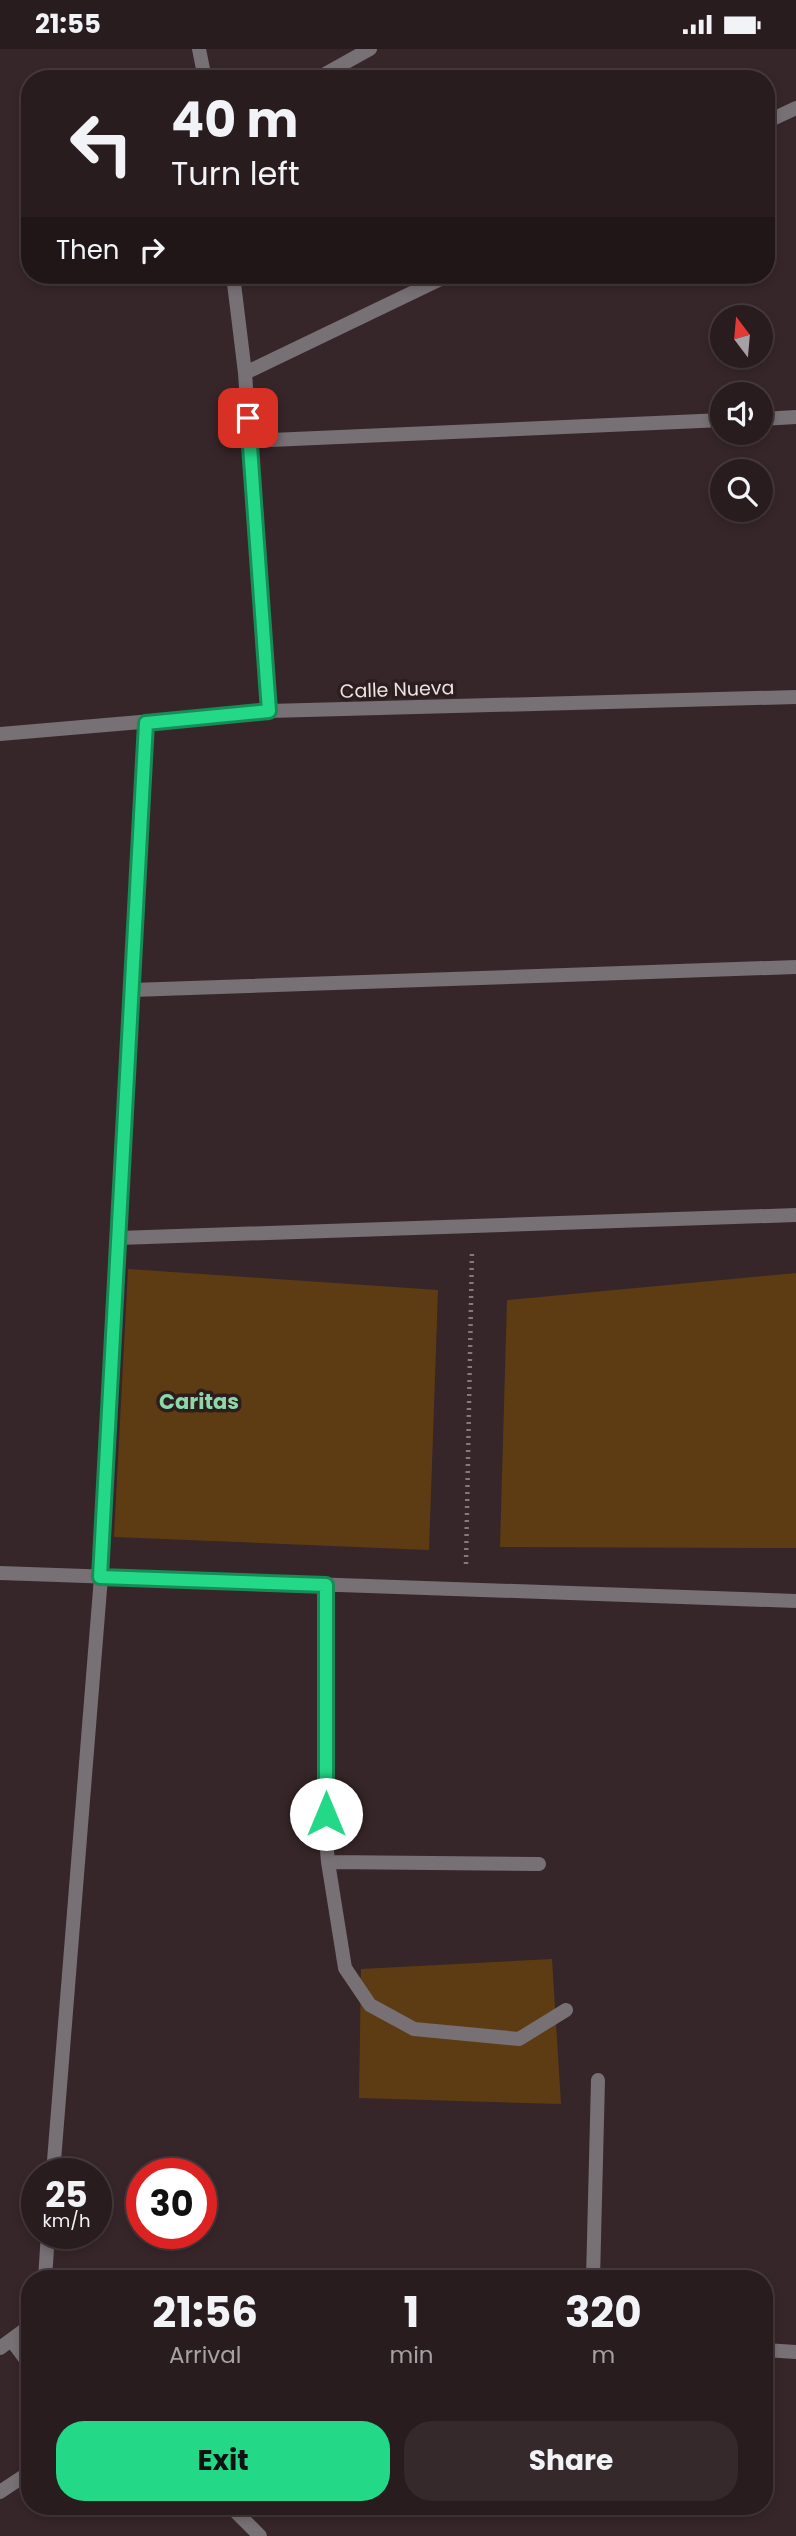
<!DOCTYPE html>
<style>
:root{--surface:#291c1f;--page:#35292c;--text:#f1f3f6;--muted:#a5a1a4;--line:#453a3d;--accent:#23d886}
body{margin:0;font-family:Poppins,sans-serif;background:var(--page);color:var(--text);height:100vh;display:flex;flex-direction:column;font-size:26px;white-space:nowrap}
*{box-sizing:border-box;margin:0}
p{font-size:23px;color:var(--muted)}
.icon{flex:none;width:38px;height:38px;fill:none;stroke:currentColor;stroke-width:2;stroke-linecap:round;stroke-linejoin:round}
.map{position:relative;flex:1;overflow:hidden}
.panel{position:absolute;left:21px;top:2221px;width:752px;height:245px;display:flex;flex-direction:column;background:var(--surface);border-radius:28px;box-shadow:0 4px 10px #0003,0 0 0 2px var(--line)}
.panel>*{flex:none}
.banner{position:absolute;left:21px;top:21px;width:754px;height:214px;border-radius:28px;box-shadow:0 4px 10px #0003,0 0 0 2px var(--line);background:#291c1f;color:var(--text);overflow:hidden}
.needle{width:46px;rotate:344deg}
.fabs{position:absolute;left:710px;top:256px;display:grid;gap:14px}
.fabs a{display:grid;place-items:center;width:63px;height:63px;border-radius:50%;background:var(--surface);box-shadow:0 4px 10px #0003,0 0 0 2px var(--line);font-size:35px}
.speed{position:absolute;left:21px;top:2109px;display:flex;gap:14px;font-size:35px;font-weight:700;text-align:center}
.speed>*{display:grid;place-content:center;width:91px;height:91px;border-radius:50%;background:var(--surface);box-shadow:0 4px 10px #0003,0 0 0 2px var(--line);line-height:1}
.speed small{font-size:18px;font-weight:400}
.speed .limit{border:10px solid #d22;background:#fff;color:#111}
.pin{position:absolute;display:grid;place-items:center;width:60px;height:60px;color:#fff;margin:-30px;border-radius:14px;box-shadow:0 4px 10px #0006}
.me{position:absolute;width:77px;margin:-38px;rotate:0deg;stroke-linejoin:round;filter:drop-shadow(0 0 5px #0008)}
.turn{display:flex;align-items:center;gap:24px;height:147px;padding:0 35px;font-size:32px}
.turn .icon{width:91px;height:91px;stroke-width:2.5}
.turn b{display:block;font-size:49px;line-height:60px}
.then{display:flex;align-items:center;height:66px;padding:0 35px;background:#0003;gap:14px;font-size:26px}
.eta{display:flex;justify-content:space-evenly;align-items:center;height:119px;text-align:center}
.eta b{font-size:42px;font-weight:700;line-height:49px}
.primary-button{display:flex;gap:14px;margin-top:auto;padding:14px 35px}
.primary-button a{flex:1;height:80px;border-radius:28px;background:var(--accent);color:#111;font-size:28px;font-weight:700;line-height:80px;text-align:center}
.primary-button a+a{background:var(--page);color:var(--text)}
.status{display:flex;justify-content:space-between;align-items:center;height:49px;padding:0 35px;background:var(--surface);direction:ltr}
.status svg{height:19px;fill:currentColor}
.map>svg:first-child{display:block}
.green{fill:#5d3c13}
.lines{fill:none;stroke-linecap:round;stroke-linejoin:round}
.path{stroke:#87787a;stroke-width:4.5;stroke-dasharray:2 5;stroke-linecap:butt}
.minor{stroke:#777075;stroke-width:14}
.route-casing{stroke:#178c57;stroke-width:18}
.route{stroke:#23d886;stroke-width:12}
.labels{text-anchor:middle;stroke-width:7;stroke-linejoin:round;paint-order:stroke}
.street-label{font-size:19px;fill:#eee3e4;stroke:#2c1d1f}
.neighbourhood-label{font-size:21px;font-weight:bold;fill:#8cd8a9;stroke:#2c1d1f}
</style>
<div class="status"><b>21:55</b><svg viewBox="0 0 49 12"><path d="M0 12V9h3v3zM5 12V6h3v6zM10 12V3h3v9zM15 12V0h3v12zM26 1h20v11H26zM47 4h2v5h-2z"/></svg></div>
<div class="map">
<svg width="796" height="2487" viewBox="0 0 796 2487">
<rect width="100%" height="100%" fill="#372629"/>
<path class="green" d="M128,1220L438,1241L429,1501L114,1488Z
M796,1224V1499L500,1498L507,1251Z
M552,1910L561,2055L359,2049L361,1920Z"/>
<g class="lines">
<path class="path" d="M466,1515L472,1202"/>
<path class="minor" d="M199,0L205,30
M316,30L370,0
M766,73L796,59
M233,226L245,324L269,662
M245,324L449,226
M761,370L796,368
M250,392L723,371
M0,685L269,662L796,648
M132,941L796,918
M119,1189L796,1166
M0,1524L796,1552
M326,1536V1790L328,1813L539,1815
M328,1813L345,1919L370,1956L414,1980L519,1990L566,1961
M53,2124L101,1528L146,674
M45,2230L48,2184
M593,2230L598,2031
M12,2292L30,2316
M0,2299L30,2277
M765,2301L796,2303
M0,2443L30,2423
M230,2457L260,2487"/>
</g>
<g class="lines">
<g class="route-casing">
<path id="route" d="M248,369L269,662L146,674L100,1528L326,1536V1765"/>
</g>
<use href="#route" class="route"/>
</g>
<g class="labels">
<g class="street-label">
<text transform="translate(397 640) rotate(-2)" y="7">Calle Nueva</text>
</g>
<g class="neighbourhood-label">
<text x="199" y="1360">Caritas</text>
</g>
</g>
</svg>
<div class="fabs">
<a><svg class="needle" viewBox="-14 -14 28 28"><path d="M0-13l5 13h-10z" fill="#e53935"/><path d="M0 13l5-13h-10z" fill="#a5a1a4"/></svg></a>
<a><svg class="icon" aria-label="sound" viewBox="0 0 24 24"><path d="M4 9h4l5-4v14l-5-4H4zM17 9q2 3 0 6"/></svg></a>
<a><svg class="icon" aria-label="search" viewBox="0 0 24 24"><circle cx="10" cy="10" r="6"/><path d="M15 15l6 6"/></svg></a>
</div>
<div class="speed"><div>25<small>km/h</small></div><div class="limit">30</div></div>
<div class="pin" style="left:248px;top:369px;background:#d93025"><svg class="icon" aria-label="arrive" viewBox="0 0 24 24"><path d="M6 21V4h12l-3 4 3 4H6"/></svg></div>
<svg class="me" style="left:326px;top:1765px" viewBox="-20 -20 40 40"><circle r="19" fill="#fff"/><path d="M0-13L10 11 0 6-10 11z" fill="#23d886"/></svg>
<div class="banner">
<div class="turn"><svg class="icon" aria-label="left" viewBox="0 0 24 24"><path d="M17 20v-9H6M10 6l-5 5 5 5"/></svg><div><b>40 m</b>Turn left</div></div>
<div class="then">Then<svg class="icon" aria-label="right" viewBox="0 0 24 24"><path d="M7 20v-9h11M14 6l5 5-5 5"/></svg></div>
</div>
<section class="panel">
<div class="eta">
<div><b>21:56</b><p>Arrival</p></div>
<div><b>1</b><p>min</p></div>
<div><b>320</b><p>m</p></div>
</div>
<div class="primary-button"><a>Exit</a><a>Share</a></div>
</section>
</div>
